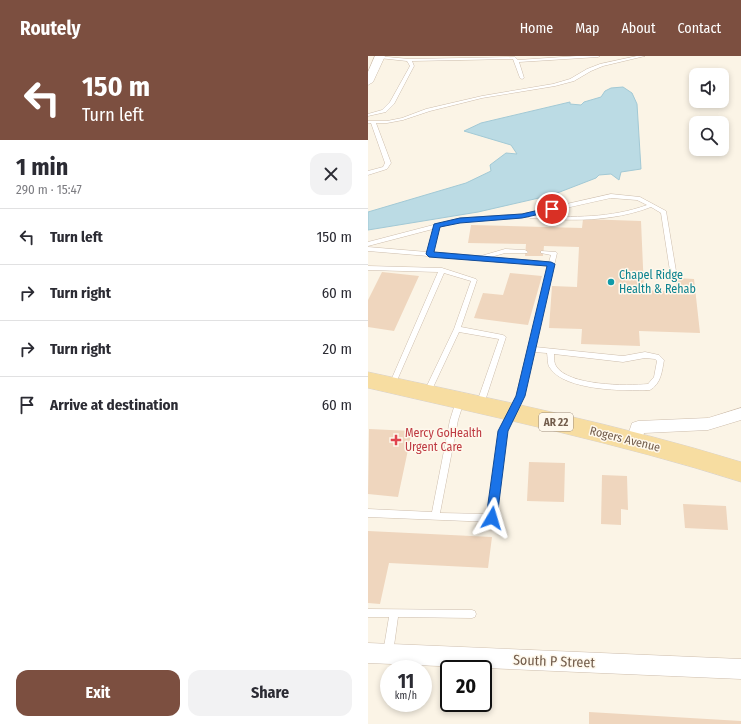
<!DOCTYPE html>
<meta charset="utf-8">
<style>
:root{--surface:#fff;--page:#f2f2f3;--text:#2b2b33;--muted:#7c7c81;--line:#e1e1e2;--accent:#7c4f40}
body{margin:0;font-family:"Fira Sans Condensed",sans-serif;background:var(--page);color:var(--text);height:100vh;display:flex;flex-direction:column;font-size:15px;white-space:nowrap}
*{box-sizing:border-box;margin:0}
p{font-size:13px;color:var(--muted)}
.icon{flex:none;width:22px;height:22px;fill:none;stroke:currentColor;stroke-width:2;stroke-linecap:round;stroke-linejoin:round}
.map{position:relative;flex:1;overflow:hidden}
.side{display:flex;flex-direction:column;background:var(--surface);width:368px}
.side>*{flex:none}
.top-card{background:#7c4f40;color:#fff;overflow:hidden}
.controls{position:absolute;left:321px;top:12px;display:grid;gap:8px}
.controls a{display:grid;place-items:center;width:40px;height:40px;border-radius:8px;background:var(--surface);box-shadow:0 2px 6px #0003;font-size:20px}
.speed{position:absolute;left:12px;top:604px;display:flex;gap:8px;font-size:20px;font-weight:700;text-align:center}
.speed>*{display:grid;place-content:center;width:52px;height:52px;border-radius:50%;background:var(--surface);box-shadow:0 2px 6px #0003;line-height:1}
.speed small{font-size:10px;font-weight:400}
.speed .limit{border:2px solid #111;border-radius:6px;background:#fff;color:#111}
.pin{position:absolute;display:grid;place-items:center;width:34px;height:34px;color:#fff;margin:-17px;border:2px solid #fff;border-radius:50%;box-shadow:0 1px 4px #0007}
.me{position:absolute;width:44px;margin:-22px;rotate:7deg;stroke-linejoin:round;filter:drop-shadow(0 0 3px #0008)}
.turn{display:flex;align-items:center;gap:14px;height:84px;padding:0 16px;font-size:18px}
.turn .icon{width:52px;height:52px;stroke-width:2.5}
.turn b{display:block;font-size:28px;line-height:34px}
.round{display:grid;place-items:center;flex:none;width:42px;height:42px;border-radius:12px;background:var(--page)}
.head{display:flex;align-items:center;justify-content:space-between;height:68px;padding:0 16px}
h1{font-size:24px;font-weight:700;line-height:30px}
.action{display:flex;gap:8px;margin-top:auto;padding:8px 16px}
.action a{flex:1;height:46px;border-radius:12px;background:var(--accent);color:#fff;font-size:16px;font-weight:700;line-height:46px;text-align:center}
.action a+a{background:var(--page);color:var(--text)}
ul{padding:0;list-style:none}
li{display:flex;align-items:center;gap:12px;height:56px;padding:0 16px;border-top:1px solid var(--line)}
li div{flex:1}
li b{display:block;font-size:15px}
li em{font-style:normal}
header{display:flex;align-items:center;gap:24px;box-sizing:border-box;height:56px;padding:0 20px;background:var(--accent);color:#fff}
header strong{font-size:19px}
nav{display:flex;gap:22px;margin-inline-start:auto;font-size:14px}
main{display:flex;flex:1;min-height:0}
.map>svg:first-child{display:block}
.water{fill:#bbdbe4;stroke:#a2c9d5}
.building{fill:#efd6be}
.lines{fill:none;stroke-linecap:round;stroke-linejoin:round}
.service-casing{stroke:#cdbdac;stroke-width:1}
.minor-casing{stroke:#cdbdac;stroke-width:1}
.primary-casing{stroke:#d8d2cd;stroke-width:1}
.service{fill:#fff;fill-rule:evenodd}
.minor{fill:#fff;fill-rule:evenodd}
.primary{fill:#f7dda1;fill-rule:evenodd}
.route{fill:#1a73e8;stroke:#114b97}
.culture-dot{fill:#0f9aa8;stroke:#fef8ec;stroke-width:1.5}
.health-dot{fill:#e0444e;stroke:#fef8ec;stroke-width:1.5}
.labels{text-anchor:middle;stroke-width:3;stroke-linejoin:round;paint-order:stroke}
.shield{fill:#fef8ec;stroke:#9d8c7c;stroke-width:1}
.shield-label{font-size:11px;font-weight:bold;fill:#735d4c}
.culture-label{font-size:12px;fill:#0d838f;stroke:#fef8ec;text-anchor:start}
.health-label{font-size:12px;fill:#be3a42;stroke:#fef8ec;text-anchor:start}
.street-label{font-size:12px;fill:#735d4c;stroke:#fef8ec}
.near-street-label{font-size:14px;fill:#735d4c;stroke:#fef8ec}
</style>
<header>
<strong>Routely</strong>
<nav><a>Home</a><a>Map</a><a>About</a><a>Contact</a></nav>
</header>
<main>
<section class="side">
<div class="top-card">
<div class="turn"><svg class="icon" aria-label="left" viewBox="0 0 24 24"><path d="M17 20v-9H6M10 6l-5 5 5 5"/></svg><div><b>150 m</b>Turn left</div></div>
</div>
<div class="head"><div><h1>1 min</h1><p>290 m · 15:47</p></div><a class="round"><svg class="icon" aria-label="close" viewBox="0 0 24 24"><path d="M6 6l12 12M18 6L6 18"/></svg></a></div>
<ul>
<li><svg class="icon" aria-label="left" viewBox="0 0 24 24"><path d="M17 20v-9H6M10 6l-5 5 5 5"/></svg><div><b>Turn left</b></div><em>150 m</em></li>
<li><svg class="icon" aria-label="right" viewBox="0 0 24 24"><path d="M7 20v-9h11M14 6l5 5-5 5"/></svg><div><b>Turn right</b></div><em>60 m</em></li>
<li><svg class="icon" aria-label="right" viewBox="0 0 24 24"><path d="M7 20v-9h11M14 6l5 5-5 5"/></svg><div><b>Turn right</b></div><em>20 m</em></li>
<li><svg class="icon" aria-label="arrive" viewBox="0 0 24 24"><path d="M6 21V4h12l-3 4 3 4H6"/></svg><div><b>Arrive at destination</b></div><em>60 m</em></li>
</ul>
<div class="action"><a>Exit</a><a>Share</a></div>
</section>
<div class="map">
<svg width="373" height="668" viewBox="0 0 373 668">
<rect width="100%" height="100%" fill="#fbf4e6"/>
<path class="water" d="M255,31L264,37L269,48L273,113L253,116L251,124L243,118L231,119L228,122L184,139L110,156L0,174V156L98,127L123,115L122,109L138,97L149,98L143,89L96,75L113,67L202,46V48L213,49L216,46L233,41L237,35L243,32Z"/>
<path class="building" d="M215,163L273,165L276,234L309,236L308,222L326,223L332,277L271,275L272,290L213,288L214,273L181,272L184,230L209,231L211,191L176,190L175,200H157L158,188L100,187L103,169L214,172Z
M14,216L51,220L26,275L0,271V244Z
M142,217L174,220L160,269L106,262L115,237L135,239Z
M1,373L44,375L30,441L0,438Z
M161,406L197,407L196,446L159,445Z
M234,419L259,420L260,454L253,453V469L233,468Z
M315,448L358,450L360,474L317,472Z
M0,475L124,481L120,512L21,507L12,548L0,547Z
M221,656L373,665V668H221Z"/>
<g class="lines">
<g class="service-casing">
<path id="service" d="M9,0L41,3L147,1L150,4L209,0H232L230,1L151,6L156,22L154,23L152,22L145,3L44,5L46,10L26,48L18,56L0,60V58L14,54L22,46L42,10L39,5L11,2H9Z
M269,0H277L235,10L223,15L206,25L187,30L114,42L62,55L35,64L19,67H8L23,107L19,113L0,119V115L15,111L17,107L3,67H0V65H19L34,62L58,53L114,40L185,28L202,23L219,13L232,8Z
M243,138L272,141L298,155L308,215L307,216H303L302,215L293,157L283,151C244,166 203,165 162,162L160,161L92,166L72,171L64,196L113,200L137,193L157,194L160,196L159,197H137L123,201L181,206L183,199L173,197V195L188,196L189,197L167,291L255,300L277,296L291,299L296,304C294,315 293,328 282,334C257,335 197,335 182,312C179,308 180,302 179,297L166,296L156,340L139,375L127,465L124,466L0,461V453L64,456L82,364L88,345L89,343H95L96,345L90,364L72,457L120,458L131,375L148,340L180,210L0,195V191L59,196L65,173L0,190V186L92,162L154,158ZM243,142L269,144L279,149C243,162 205,162 167,159ZM186,298L255,306L277,302L287,303L289,305L286,321L280,328C259,330 200,330 188,310C186,307 186,302 186,298Z
M0,210L74,212L108,223L109,224L93,271L135,279L138,281L115,351H109L108,349L131,283L91,276L61,340H57L55,338L86,273L103,225L76,217L27,329L26,331H22L21,329L70,216L0,214Z
M0,553L104,554L107,555L108,558L107,561L104,562L30,561L25,597L23,600L20,602L17,600L15,597L21,561H0Z"/>
</g>
<g class="minor-casing">
<path id="minor" d="M7,0H17L5,26L0,29V16Z
M373,352V364L340,374L276,377L272,390L266,392L260,390L258,385L264,367L270,365L340,362Z
M0,587L373,603V623L0,607Z"/>
</g>
<g class="primary-casing">
<path id="primary" d="M0,316C125,343 250,368 373,406V426C251,387 125,361 0,332Z"/>
</g>
<use href="#service" class="service"/>
<use href="#minor" class="minor"/>
<use href="#primary" class="primary"/>
</g>
<path class="route" d="M184,151L187,153L186,155L154,162L92,167L72,171L66,196L183,206L187,208L157,340L140,375L129,462L127,465L124,466L120,465L118,462L130,375L148,340L179,210L61,201L58,198L66,168L92,162L154,158Z"/>
<circle class="culture-dot" cx="243" cy="226" r="4"/>
<path class="health-dot" d="M26 378h4v4h4v4h-4v4h-4v-4h-4v-4h4z"/>
<g class="labels">
<rect class="shield" x="171" y="357" width="34" height="18" rx="3"/>
<g class="shield-label">
<text x="188" y="370">AR 22</text>
</g>
<g class="culture-label">
<text x="251" y="223">Chapel Ridge<tspan x="251" dy="14">Health &amp; Rehab</tspan></text>
</g>
<g class="health-label">
<text x="37" y="381">Mercy GoHealth<tspan x="37" dy="14">Urgent Care</tspan></text>
</g>
<g class="street-label">
<text transform="translate(257 383) rotate(14)" y="4">Rogers Avenue</text>
</g>
<g class="near-street-label">
<text transform="translate(186 605) rotate(2)" y="5">South P Street</text>
</g>
</g>
</svg>
<div class="controls">
<a><svg class="icon" aria-label="sound" viewBox="0 0 24 24"><path d="M4 9h4l5-4v14l-5-4H4zM17 9q2 3 0 6"/></svg></a>
<a><svg class="icon" aria-label="search" viewBox="0 0 24 24"><circle cx="10" cy="10" r="6"/><path d="M15 15l6 6"/></svg></a>
</div>
<div class="speed"><div>11<small>km/h</small></div><div class="limit">20</div></div>
<div class="pin" style="left:184px;top:153px;background:#d93025"><svg class="icon" aria-label="arrive" viewBox="0 0 24 24"><path d="M6 21V4h12l-3 4 3 4H6"/></svg></div>
<svg class="me" style="left:124px;top:462px" viewBox="-20 -20 40 40"><path d="M0-17L14 15 0 8-14 15z" fill="#1a73e8" stroke="#fff" stroke-width="4"/></svg>
</div>
</main>
